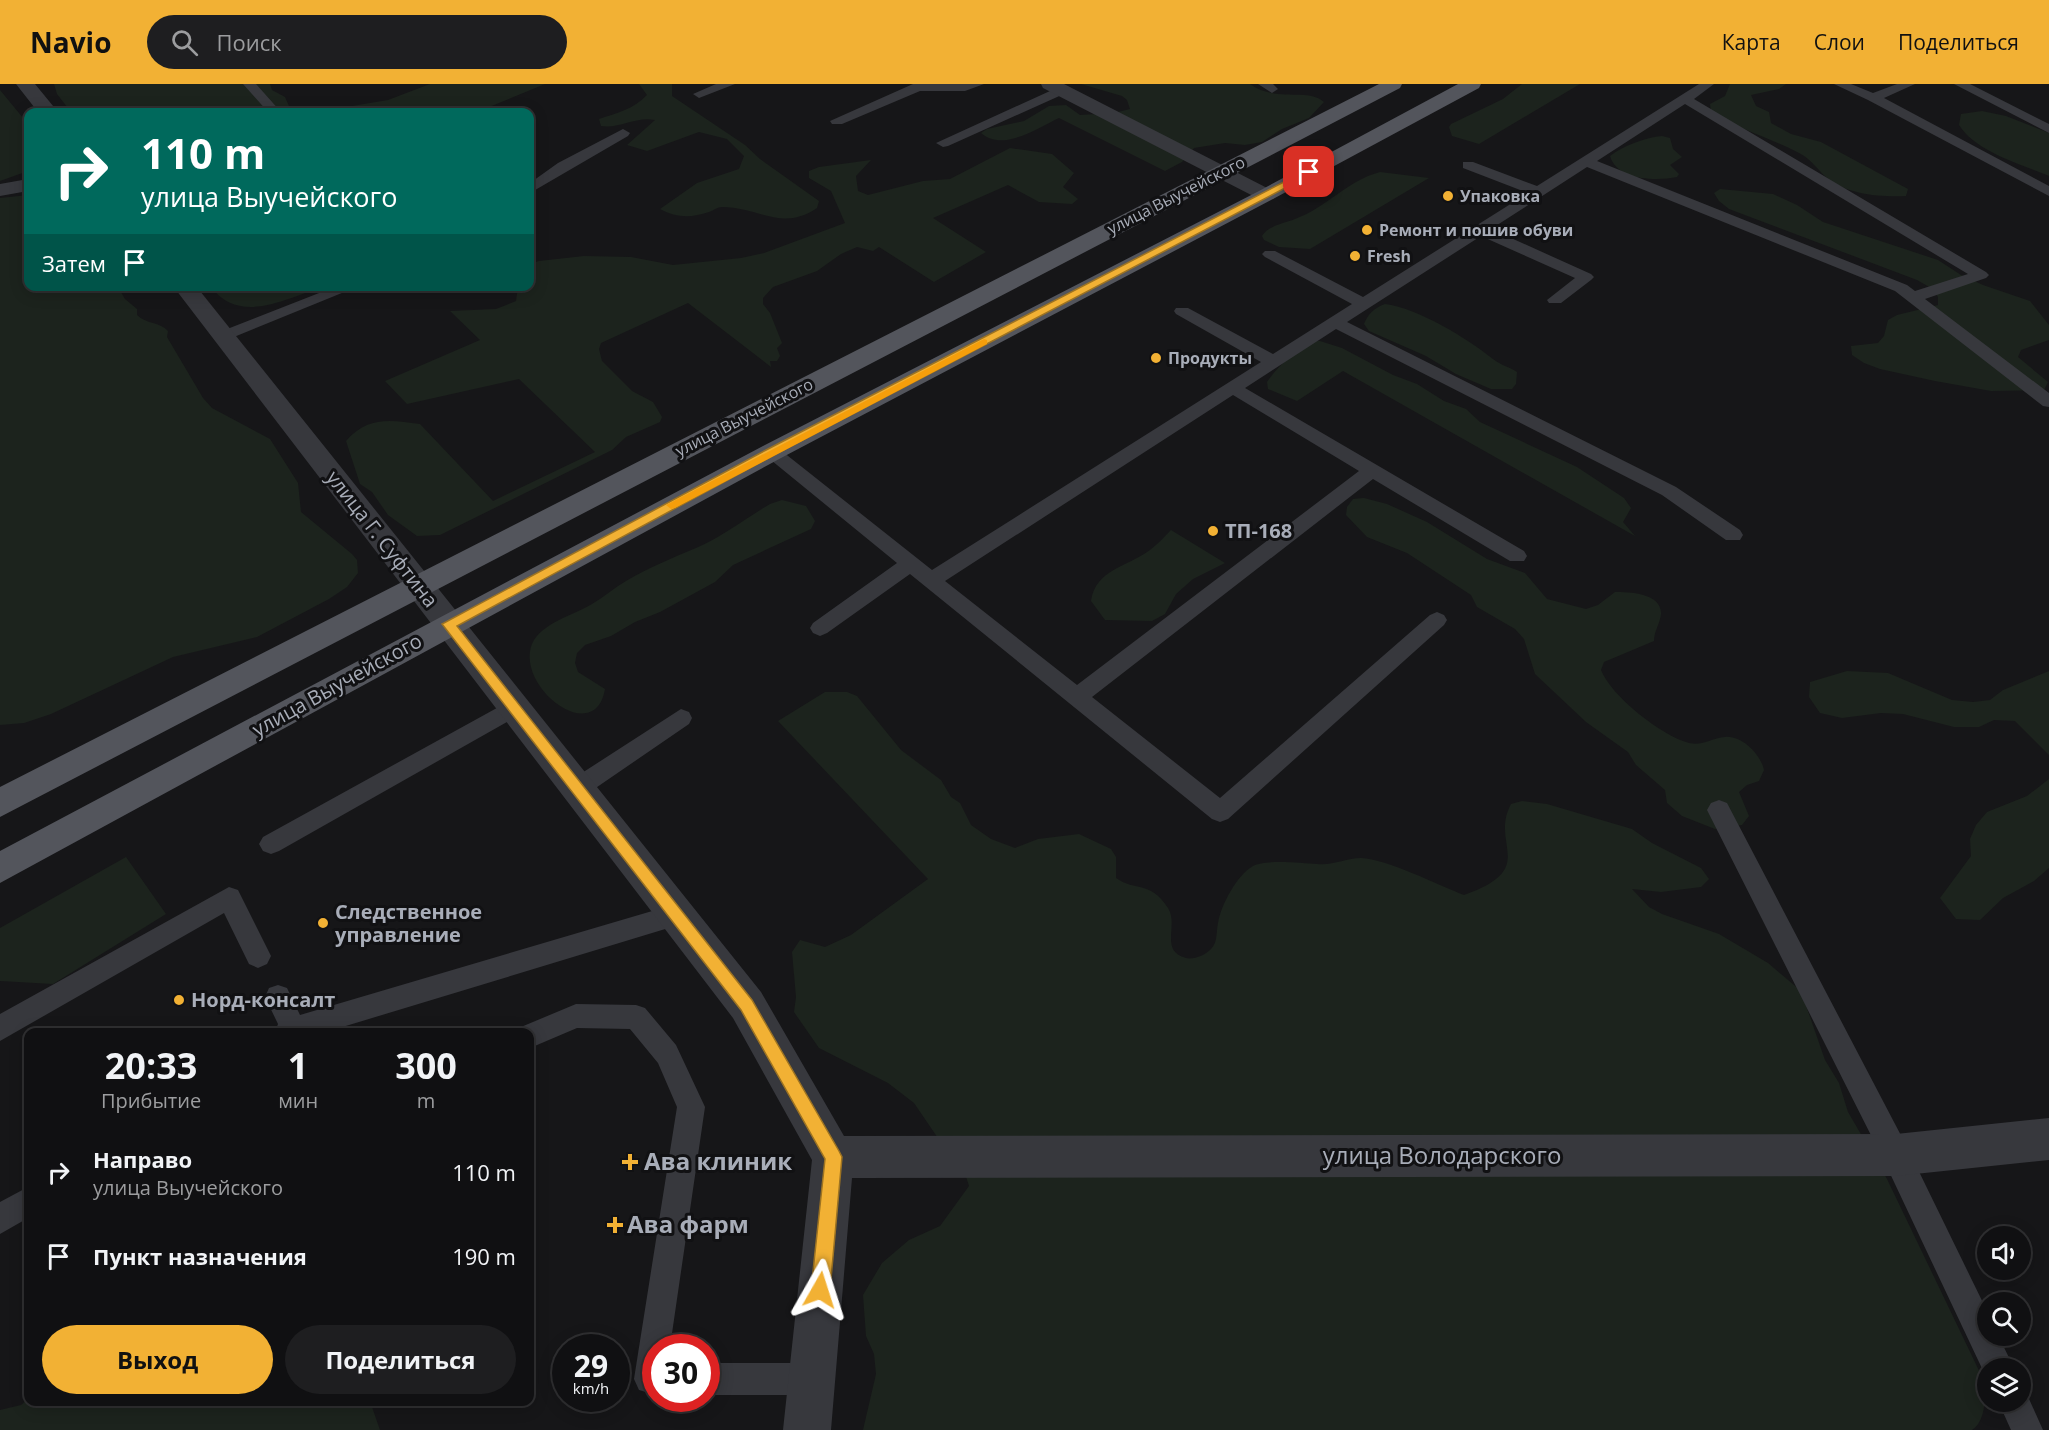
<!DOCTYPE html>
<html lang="ru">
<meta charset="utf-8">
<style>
:root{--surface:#101012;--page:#1e1e20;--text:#f1f3f6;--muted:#9c9d9f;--line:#303032;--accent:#f2b134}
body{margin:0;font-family:"Open Sans",sans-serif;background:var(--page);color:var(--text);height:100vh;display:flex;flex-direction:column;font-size:22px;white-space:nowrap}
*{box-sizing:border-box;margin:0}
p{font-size:20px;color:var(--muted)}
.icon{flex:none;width:33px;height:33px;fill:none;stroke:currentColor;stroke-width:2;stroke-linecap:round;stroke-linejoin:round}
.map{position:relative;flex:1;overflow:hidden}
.details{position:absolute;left:24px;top:944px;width:510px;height:378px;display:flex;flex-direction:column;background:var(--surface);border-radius:12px;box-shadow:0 3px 15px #0003,0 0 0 2px var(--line)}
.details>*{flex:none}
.banner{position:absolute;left:24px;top:24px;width:510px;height:183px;border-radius:12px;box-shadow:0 3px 15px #0003,0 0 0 2px var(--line);background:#00695c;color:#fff;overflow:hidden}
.tools{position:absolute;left:1977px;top:1142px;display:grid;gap:12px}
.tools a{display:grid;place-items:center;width:54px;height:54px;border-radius:50%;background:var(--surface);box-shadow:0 3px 15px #0003,0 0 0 2px var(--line);font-size:30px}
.speed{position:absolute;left:552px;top:1250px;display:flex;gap:12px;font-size:30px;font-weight:700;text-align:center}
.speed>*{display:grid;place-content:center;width:78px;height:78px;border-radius:50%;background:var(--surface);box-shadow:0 3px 15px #0003,0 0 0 2px var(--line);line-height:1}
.speed small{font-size:15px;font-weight:400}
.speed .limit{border:9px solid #d22;background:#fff;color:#111}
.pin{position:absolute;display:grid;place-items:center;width:51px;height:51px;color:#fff;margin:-26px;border-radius:12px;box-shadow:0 3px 9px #0006}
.me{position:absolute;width:66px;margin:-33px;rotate:6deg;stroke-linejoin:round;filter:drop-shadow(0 0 4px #0008)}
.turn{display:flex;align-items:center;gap:21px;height:126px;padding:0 18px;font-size:27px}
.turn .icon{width:78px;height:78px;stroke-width:2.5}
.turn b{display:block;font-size:42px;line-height:51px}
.then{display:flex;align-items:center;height:57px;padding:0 18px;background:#0003;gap:12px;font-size:22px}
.eta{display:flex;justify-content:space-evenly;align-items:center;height:102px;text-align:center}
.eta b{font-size:36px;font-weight:700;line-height:42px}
.primary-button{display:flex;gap:12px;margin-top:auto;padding:12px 18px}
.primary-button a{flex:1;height:69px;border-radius:36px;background:var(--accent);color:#111;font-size:24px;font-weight:700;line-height:69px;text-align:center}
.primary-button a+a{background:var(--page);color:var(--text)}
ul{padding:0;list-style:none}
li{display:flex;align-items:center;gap:18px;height:84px;padding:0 18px}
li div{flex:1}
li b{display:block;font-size:22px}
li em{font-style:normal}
header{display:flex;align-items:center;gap:36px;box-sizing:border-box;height:84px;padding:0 30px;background:var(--accent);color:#111}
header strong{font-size:28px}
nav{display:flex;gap:33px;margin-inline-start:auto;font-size:21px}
.search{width:420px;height:54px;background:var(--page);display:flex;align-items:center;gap:15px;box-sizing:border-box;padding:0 21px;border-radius:33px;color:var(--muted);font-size:22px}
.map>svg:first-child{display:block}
.green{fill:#1c231d}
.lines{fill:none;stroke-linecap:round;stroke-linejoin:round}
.lane{fill:#37383d;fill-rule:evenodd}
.street{fill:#37383d;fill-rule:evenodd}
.primary{fill:#53555c;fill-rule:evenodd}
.route{fill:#f2b134;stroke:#9d7322;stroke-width:1.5}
.slow{fill:#f59e0b}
.poi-dot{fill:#f2b134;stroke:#111113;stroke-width:2}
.labels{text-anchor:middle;stroke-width:6;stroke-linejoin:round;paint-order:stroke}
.far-street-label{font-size:16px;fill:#a8adb8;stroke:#111113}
.far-poi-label{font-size:16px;font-weight:bold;fill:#a8adb8;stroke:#111113;text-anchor:start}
.poi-label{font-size:20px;font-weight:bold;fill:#a8adb8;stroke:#111113;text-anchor:start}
.street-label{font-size:20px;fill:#a8adb8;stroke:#111113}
.near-street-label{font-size:24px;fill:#a8adb8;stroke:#111113}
.near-poi-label{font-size:24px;font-weight:bold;fill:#a8adb8;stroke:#111113;text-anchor:start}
</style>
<header>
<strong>Navio</strong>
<div class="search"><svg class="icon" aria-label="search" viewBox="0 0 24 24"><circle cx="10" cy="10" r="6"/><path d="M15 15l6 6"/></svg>Поиск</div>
<nav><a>Карта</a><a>Слои</a><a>Поделиться</a></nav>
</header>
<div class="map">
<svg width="2049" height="1346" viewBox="0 0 2049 1346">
<rect width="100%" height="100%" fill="#161618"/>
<path class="green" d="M54,0H270L272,6L285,13L289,22L308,28H71L57,10Z
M430,0H545L477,28H316L388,16Z
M639,0H672V12L745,61L760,75L819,117L817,124C782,148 759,123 722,123C718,123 714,126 709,128C691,134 677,134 660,125L697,99L739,85L744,72L727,55L699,48L647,67L627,61L655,36C636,32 620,45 601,42L599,35C617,29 634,25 647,11Z
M1081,0H1250C1276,19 1308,3 1324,18L1309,34L1282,45L1262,58L1245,61L1225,59L1194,64L1182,78L1165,87L1059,34C1036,45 1002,68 981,49L987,45L1024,37L1049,22L1066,21L1080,31L1114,29L1130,25L1127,16L1122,12Z
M1522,0H1580L1479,60L1452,52L1449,43L1451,40L1503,15Z
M1730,0H1786L1779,5L1751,11L1756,22L1769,28L1771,39L1791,50L1821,58L1908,105L1906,112C1880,113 1847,111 1826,93C1817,85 1810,74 1799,69C1770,54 1739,45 1711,28L1710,20L1725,12Z
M0,6L28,40V87L0,97Z
M1982,27L2006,32L2049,49V92C2021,80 1976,68 1959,41L1961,30Z
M1662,52L1670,54L1673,65L1682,73L1670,81L1679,90L1677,93C1657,97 1617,97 1610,72C1623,62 1646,53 1662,52Z
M1010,64L1052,70L1074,89L1063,103L1078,115L1072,120L1039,118L1008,101L933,134L986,168L934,198L879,163L873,167L857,163L841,170L817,187L773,203L763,214V220L770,229L782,259L777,264L780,272L777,277H770L771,283L688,219L601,259L599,265L602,277L632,307L653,318L662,333L660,338L626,353L612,366L440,451L417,452L388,431L372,408L360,400L346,357C368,332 390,336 420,340L493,417L595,368L519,295L407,320L385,297L480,256L450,227L496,225L516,217L518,203L530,202V180L539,177L584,172L631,173L673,181L741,174L764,169L845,139L831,107L809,94V87L819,83L871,76L856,92L858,107L868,111L923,97L950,95Z
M1380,88L1429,94L1310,165L1279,163L1264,156L1262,152C1269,141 1283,140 1295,135C1328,123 1346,97 1380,88Z
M1720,105L1773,110L1797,121L1823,138L1938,176L1961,191L1983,201L2030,217L2049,241V256L2021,266L2018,273L2048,298L2044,306L1991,307L1935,297L1880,285L1864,279L1852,271L1851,262L1878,259L1884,252L1888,236L1897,231L1938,221V213L1931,204L1917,196L1729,125L1719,117L1714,109Z
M28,111V202L118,203L125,215L137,225V231C146,240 160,238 168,247L167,253L203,314L212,324L270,355L298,399L301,428L352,470L357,476L358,489L347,503L329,515L257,553L173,573L51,630L24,639L0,641V114Z
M211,203H322C286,215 239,241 211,203Z
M1385,220C1418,224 1468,255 1493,275C1500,281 1510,283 1517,288L1516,300L1512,305H1491L1456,290L1426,272L1369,247L1364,240C1368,230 1374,224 1385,220Z
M1309,257H1320L1342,264L1393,291L1417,300L1444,317L1466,325L1480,338L1577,383L1624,414L1631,424L1623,438L1635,452L1343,287L1297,317L1268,305L1267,298C1278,282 1294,268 1309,257Z
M1364,414L1387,420L1427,438L1487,475L1525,489L1547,515L1586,525L1598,521L1615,508C1629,508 1662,509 1661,530C1660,540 1654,547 1654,557L1604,578L1601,586C1611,612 1662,652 1689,659C1704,662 1711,654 1725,653C1742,651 1761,671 1764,686L1759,697L1747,701L1739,708L1749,732L1742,741L1715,745L1682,732L1667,719L1665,706L1636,681L1628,668L1586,638L1535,590L1524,555L1515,545L1477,523L1471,511L1407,469L1367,453L1346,431L1347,423L1353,415Z
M782,416L806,422L815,437L811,445L733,481L715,498L660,528L635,538L611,552L585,561L577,569L575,579L578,588L605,605C595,664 515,603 532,560C541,539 574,531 592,520C604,513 614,504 626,497C648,484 672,474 696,464C722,453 746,434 770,420Z
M1171,446L1225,479L1193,495L1176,510L1165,530L1152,537L1105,536L1091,517C1096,485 1127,483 1150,466C1158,460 1164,453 1171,446Z
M1847,587L1888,589L1952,616L1973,618L1990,616L2003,606L2049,587V671L2015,637L1994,636L1979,643H1954L1903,630L1881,629L1842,634L1820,629L1809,613L1810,598Z
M825,608H847L857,612L901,666L941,696L951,713L960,719L971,741L991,755L1015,764L1038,755L1079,750L1111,765L1116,773V794C1136,808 1150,796 1168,824C1179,841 1159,867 1186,874C1193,876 1206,871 1211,865C1218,858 1216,848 1218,839C1221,821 1237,791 1253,782C1266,775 1301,779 1317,780C1332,782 1346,774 1361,774C1387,775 1438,801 1464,811C1540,784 1489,761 1511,720L1522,717L1547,720L1632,745L1652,759L1701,784L1709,795L1701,803L1661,808L1632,805L1649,823L1662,830L1719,850L1768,879L1801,907L1825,976L1839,999L1848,1028L1887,1095L1984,1297C1986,1311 1986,1337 1972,1346H863L876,1290L874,1270L866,1252L863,1211L882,1179L909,1156L940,1142L969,1102L964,1086L942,1060L914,1019L888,999L819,964L794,928L796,913L792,868L800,856L825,863L851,851L928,795L778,637Z
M2049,695V784L2034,797L2003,814L1980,836L1956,835L1940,814L1971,772L1970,755L1976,741L1987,728L2027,712Z
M126,773L166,830L53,900L0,897V844Z
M28,1315L365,1317L372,1323L380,1346H0V1326L21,1321Z"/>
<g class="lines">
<path class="lane" d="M243,0H256L281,28H268Z
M716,0H735L699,14L693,10Z
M913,0H984L965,7H920L842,40H832L830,37Z
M1258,0H1273L1278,5L1272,9Z
M1699,0H1714L1694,15L1986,188L1989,191L1986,194L1925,215L2049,309V323L2043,322L1895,207L1587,83L1491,145L1591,190L1594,193L1591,196L1561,219H1549L1547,216L1575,194L1481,152L1347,238L1676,403L1740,446L1743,451L1740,456H1726L1662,411L1336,245L1245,304L1524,467L1527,472L1524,477H1510L1373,395L1092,613L1220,714L1430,531L1437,528L1444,531L1447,536L1444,541L1228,735L1220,738L1212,735L910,490L827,549L820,552L813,549L810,544L813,539L897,479L766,372L763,368L766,364H778L932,486L1261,278L1176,230L1174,227L1176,224H1188L1273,270L1352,220L1265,173L1262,170L1265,167H1275L1363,213L1528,109L1463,84V78H1473L1537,102ZM1685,20L1968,190L1915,207L1907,201L1597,77ZM1233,311L1359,387L1077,601L945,497Z
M1834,0H1851L1873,9L1897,0H1915L1884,14L2049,102V112L1868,16Z
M1954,0H1970L2049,40V49Z
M1061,2L1067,6L1066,9L948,62L943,63L936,59Z
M623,45L630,49L628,52L530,109V99L558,79Z
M337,202H359L229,255H217L215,252L217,249Z
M513,615L521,618L524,624L521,630L279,767L271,770L263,767L259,760L263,753Z
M681,625L689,628L692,634L689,640L584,712L576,714L568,712L565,705L568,698Z
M1719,716L1727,719L1906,1061L1988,1229V1251H1998L2014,1284H1988L1987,1295L1886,1081L1707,726L1711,719Z
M229,803L238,806L271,872L267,880L258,884L249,880L224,829L0,957V930Z
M676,820L685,823L688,831L685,839L326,948H275L278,940L265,913L269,904L278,901L287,904L300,931Z
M576,920L636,921L645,924L676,961L705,1023L670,1263H656V1311L639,1306L634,1295L677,1023L658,979L630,945L577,944L530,964V948H518L521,943Z
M28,1103V1134L0,1150V1118Z
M706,1279H812L823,1284L828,1295L823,1306L812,1311H706Z
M2020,1304L2025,1306L2043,1346H2011L1998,1317H2020Z"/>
<path class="street" d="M16,0H35L58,28H38Z
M1041,0H1064L1273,107L1277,111L1273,115H1259L1043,4Z
M28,95V107L0,112V100Z
M173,202H196L761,908L844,1052L1896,1050L2049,1034V1076L1896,1092L852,1094L831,1346H783L812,1076L733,934Z"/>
<path class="primary" d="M1379,0H1402L1400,4L0,733V703Z
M1458,0H1481L1479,4L1273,115L781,374L0,799V767L763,362L1259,107Z"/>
</g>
<path class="route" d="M1309,85L1312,90L776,370L457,542L752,916L839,1067L842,1073L830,1206L827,1213L820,1215L814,1213L811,1206L825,1075L741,926L442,540L768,365Z"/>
<path class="slow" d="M984,255L987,256V260L675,424L671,425L666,421Z"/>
<g class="poi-dot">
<circle cx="1448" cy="112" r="6"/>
<circle cx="1367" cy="146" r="6"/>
<circle cx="1355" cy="172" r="6"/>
<circle cx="1156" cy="274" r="6"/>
<circle cx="1213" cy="447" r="6"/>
<circle cx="323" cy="839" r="6"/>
<circle cx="179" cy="916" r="6"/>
<path d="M627 1069h6v6h6v6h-6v6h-6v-6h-6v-6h6z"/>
<path d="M612 1132h6v6h6v6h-6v6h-6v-6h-6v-6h6z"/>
</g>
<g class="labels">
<g class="far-street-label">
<text transform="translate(1176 111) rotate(-27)" y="6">улица Выучейского</text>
<text transform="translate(744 333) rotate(-27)" y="6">улица Выучейского</text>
</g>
<g class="far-poi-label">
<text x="1460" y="118">Упаковка</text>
<text x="1379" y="152">Ремонт и пошив обуви</text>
<text x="1367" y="178">Fresh</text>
<text x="1168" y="280">Продукты</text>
</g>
<g class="poi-label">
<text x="1225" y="454">ТП-168</text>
<text x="335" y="835">Следственное<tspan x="335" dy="23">управление</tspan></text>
<text x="191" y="923">Норд-консалт</text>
</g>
<g class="street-label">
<text transform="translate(382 455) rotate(52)" y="7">улица Г. Суфтина</text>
<text transform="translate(337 601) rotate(-29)" y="7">улица Выучейского</text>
</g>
<g class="near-street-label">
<text x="1442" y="1080">улица Володарского</text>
</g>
<g class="near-poi-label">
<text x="644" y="1086">Ава клиник</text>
<text x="627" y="1149">Ава фарм</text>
</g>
</g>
</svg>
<div class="tools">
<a><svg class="icon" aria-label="sound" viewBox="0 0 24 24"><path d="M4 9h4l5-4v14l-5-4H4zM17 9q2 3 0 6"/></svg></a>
<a><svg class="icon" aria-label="search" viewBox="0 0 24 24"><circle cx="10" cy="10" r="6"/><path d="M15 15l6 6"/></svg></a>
<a><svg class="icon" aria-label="layers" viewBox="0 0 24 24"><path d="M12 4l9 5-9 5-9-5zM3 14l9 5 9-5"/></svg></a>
</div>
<div class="speed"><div>29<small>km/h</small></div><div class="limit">30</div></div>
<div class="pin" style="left:1309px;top:88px;background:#d93025"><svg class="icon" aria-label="arrive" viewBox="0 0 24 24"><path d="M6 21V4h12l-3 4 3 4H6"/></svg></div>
<svg class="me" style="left:820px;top:1206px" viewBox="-20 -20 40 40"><path d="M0-17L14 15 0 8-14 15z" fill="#f2b134" stroke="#fff" stroke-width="4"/></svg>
<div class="banner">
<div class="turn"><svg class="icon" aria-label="right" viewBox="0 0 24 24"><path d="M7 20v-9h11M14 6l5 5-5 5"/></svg><div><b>110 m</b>улица Выучейского</div></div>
<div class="then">Затем<svg class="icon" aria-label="arrive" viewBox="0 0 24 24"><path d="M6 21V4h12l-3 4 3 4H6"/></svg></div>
</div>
<section class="details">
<div class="eta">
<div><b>20:33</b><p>Прибытие</p></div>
<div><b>1</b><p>мин</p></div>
<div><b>300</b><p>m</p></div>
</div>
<ul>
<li><svg class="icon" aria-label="right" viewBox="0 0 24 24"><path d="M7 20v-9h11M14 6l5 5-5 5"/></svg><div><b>Направо</b><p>улица Выучейского</p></div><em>110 m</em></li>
<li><svg class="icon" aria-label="arrive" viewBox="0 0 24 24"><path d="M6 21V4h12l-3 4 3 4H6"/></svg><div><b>Пункт назначения</b></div><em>190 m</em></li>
</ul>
<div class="primary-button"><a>Выход</a><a>Поделиться</a></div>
</section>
</div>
